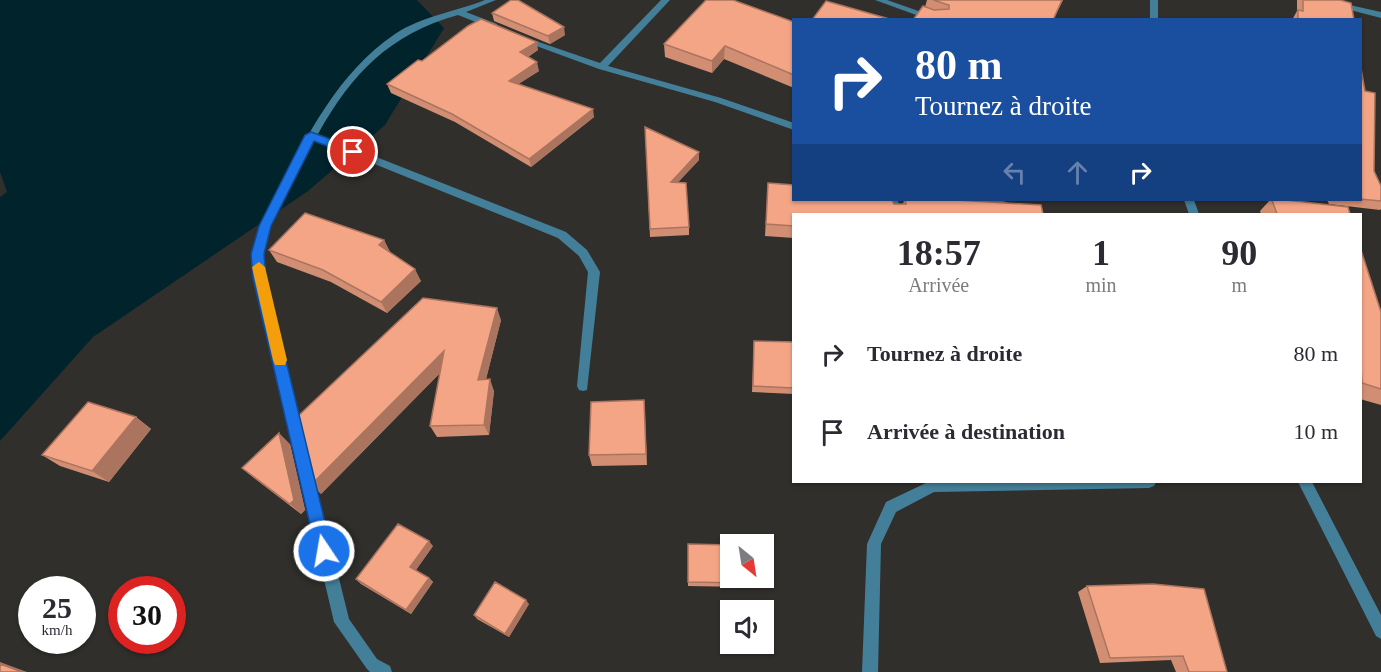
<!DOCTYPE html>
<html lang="fr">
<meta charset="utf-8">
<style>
:root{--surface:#fff;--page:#f7f7f7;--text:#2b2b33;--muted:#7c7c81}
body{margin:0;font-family:Georgia,serif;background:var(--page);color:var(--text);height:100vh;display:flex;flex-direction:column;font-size:22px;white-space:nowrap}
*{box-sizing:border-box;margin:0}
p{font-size:20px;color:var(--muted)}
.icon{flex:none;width:33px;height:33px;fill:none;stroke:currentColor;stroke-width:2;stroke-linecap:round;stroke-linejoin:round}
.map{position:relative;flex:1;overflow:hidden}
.sheet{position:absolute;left:792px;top:213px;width:570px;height:270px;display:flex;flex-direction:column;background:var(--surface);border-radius:0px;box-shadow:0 2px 4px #0004}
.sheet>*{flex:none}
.banner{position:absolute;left:792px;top:18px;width:570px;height:183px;border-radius:0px;box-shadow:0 2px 4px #0004;background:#1a4fa0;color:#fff;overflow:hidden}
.needle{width:39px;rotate:150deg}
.controls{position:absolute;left:720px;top:534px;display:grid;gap:12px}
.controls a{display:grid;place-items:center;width:54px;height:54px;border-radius:0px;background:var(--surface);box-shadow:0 2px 4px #0004;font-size:30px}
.speed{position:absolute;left:18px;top:576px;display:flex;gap:12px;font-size:30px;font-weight:700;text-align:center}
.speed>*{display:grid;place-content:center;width:78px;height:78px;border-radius:50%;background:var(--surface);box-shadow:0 2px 4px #0004;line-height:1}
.speed small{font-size:15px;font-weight:400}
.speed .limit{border:9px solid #d22;background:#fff;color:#111}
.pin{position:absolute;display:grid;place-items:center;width:51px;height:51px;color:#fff;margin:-26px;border:3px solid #fff;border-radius:50%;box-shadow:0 2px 6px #0007}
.me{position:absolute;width:66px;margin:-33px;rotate:348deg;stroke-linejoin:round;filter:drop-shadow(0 0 4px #0008)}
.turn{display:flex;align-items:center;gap:21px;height:126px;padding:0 24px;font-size:27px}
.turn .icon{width:78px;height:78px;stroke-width:2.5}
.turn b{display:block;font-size:42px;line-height:51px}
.lanes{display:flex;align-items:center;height:57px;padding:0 24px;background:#0003;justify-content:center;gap:30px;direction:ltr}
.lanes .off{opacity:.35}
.eta{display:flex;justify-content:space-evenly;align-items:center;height:102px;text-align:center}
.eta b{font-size:36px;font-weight:600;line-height:42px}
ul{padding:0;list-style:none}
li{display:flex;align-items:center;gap:18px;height:78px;padding:0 24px}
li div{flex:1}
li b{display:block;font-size:22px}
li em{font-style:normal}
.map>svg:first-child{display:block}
.water{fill:#01232c}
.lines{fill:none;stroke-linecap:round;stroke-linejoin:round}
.minor{fill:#447f99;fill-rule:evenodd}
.wall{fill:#d28e73}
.shaded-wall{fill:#ab745e}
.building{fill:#f4a586;stroke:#ab745e;stroke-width:1.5}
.route{fill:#1a73e8;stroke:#114b97;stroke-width:1.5}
.slow{fill:#f59e0b}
</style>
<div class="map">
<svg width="1381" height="672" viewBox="0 0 1381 672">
<rect width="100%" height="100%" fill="#302f2c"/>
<path class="water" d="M0,0H417L444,28L385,125L308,191L93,337L0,441V197L7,192L0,172Z"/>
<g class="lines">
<path class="minor" d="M485,0H496L466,12L497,24V28H491L458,15C390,34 352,73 318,134L566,232L587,250L600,272L587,390L583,391L579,390L577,386L588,272L579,256L558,238L315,140L269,230L264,255L265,278L349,619L377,659L390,666L392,672H370L367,669L334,622L253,278C253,267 252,257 254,246C257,227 269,210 278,192C308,134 338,73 395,34C422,16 455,12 485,0Z
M661,0H670L608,66L721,98L794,123V130L715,102L599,69L520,40L521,38H527L600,63Z
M875,0H887L944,20H930Z
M1150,0H1158V20H1150Z
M1312,0H1327L1381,12V18Z
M888,200H898L900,214H890Z
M985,200H1000L1033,211L1034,214H1019L986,203Z
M1184,200H1194L1199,214H1189Z
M928,482H1156L1154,486L1149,488L934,492L896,512L881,544L878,672H862L867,544L886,502Z
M1298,482H1312L1381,615V639L1376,636Z"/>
</g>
<path class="wall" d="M927,0H1063L1053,20H913L925,7Z
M1297,0H1340L1354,20H1292L1297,11Z
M492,13L565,35L550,44L494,21Z
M794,22V88L724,59L712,73L665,57L664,44Z
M538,50L528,57L539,71L518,84L594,117L531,167L455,122L391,93L387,84L422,61Z
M1360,63L1374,171L1381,186V209L1380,210L1329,204L1327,200H1360Z
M645,127L699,152V160L678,182L689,227V235L650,237Z
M768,183L894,204H903L904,200H956L794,214V238L765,236Z
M1270,200H1286L1350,214H1261L1260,211Z
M384,240L390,252L421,281L387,313L331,282L277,262L269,250Z
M1360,247L1381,312V405L1360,399Z
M501,320L486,379L494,391L489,435L437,437L430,426L440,373L321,494L295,419Z
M754,341L794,342V394L752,392Z
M644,400L647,465L592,466L589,455Z
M136,417L151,429L109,482L60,466L42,455Z
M290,444L305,510L301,514L254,478L242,468Z
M688,544L745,583L744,587L688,586Z
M433,546L416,570L429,578L433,582L411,614L361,584L356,579Z
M1087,586L1227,672H1176L1171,660L1100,663L1078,592Z
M529,604L509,637L477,619L474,615Z"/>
<path class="shaded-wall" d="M564,27L565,35L550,44L548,36Z
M537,42L538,50L522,60L520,52Z
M725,46L724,59L712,73V61Z
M537,62L539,71L511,89L509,81Z
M593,109L594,117L531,167L529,159Z
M699,152V160L671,190V182Z
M384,240L390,252L379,245Z
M415,269L421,281L387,313L381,302Z
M497,308L501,320L483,391L478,380Z
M444,351L450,363L321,494L311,485Z
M490,379L494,391L489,435L484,425Z
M644,400L645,412L647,465L646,454Z
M136,417L151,429L109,482L92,471Z
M279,433L290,444L305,510L301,514L290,504Z
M429,541L433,546L415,571L410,567Z
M429,578L433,582L411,614L406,610Z
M526,600L529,604L509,637L505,634Z
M0,662L27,672H22L0,664Z"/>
<path class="building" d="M511,0H518L564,27L548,36L492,13Z
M706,0H733L794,22V75L725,46L712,61L664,44Z
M933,0H1062L1053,20H913L923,6L934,10L949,9V5Z
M1303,0H1340L1351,3L1354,20H1298V10L1303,11Z
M826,1L893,20H812Z
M481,19L537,42L520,52L537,62L509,81L593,109L529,159L452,114L387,84L418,60L422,61L468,26Z
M1360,63L1365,91L1375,93L1374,171L1381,186V201L1360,199Z
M645,127L699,152L671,182L686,183L689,227L650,229Z
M768,183L794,185V200H892L894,204H906L905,200H956L1041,205L1043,214H794V226L766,224Z
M1272,200H1286L1348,207L1350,214H1277Z
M305,213L384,240L379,245L415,269L381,302L323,270L269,250Z
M1360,247L1381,312V389L1362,383L1360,354Z
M423,298L497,308L478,380L490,379L484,425L430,426L444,351L311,485L295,419Z
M754,341L794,342V388L753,386Z
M644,400L646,454L589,455L591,402Z
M88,402L136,417L92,471L42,455Z
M279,433L294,500L290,504L242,468Z
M398,524L429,541L410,567L429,578L406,610L356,579Z
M688,544L730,545V578H745V583L688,582Z
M495,582L526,600L505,634L474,615Z
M1153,584L1204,589L1227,672H1189L1183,656L1110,658L1087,586Z
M0,664L22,672H0Z"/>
<path class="route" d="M311,132L357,149L359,152L353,156L314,141L271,226L264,254L266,278L332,551L329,557L324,559L318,557L316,551L253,278L251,254L259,226L305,135Z"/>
<path class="slow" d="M259,262L265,267L287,360L285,365H275L273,360L252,267Z"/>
</svg>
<div class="controls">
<a><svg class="needle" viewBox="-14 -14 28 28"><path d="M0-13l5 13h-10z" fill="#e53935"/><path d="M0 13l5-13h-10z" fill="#7c7c81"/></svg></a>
<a><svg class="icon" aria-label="sound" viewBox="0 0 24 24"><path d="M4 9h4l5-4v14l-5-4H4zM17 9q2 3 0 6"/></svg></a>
</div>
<div class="speed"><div>25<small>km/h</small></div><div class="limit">30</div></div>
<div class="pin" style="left:353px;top:152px;background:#d93025"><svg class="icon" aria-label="arrive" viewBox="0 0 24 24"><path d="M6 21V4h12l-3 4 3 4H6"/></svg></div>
<svg class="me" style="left:324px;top:551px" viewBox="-20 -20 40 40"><circle r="17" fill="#1a73e8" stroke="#fff" stroke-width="3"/><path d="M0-11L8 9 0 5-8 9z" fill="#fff"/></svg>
<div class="banner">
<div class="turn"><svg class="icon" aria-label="right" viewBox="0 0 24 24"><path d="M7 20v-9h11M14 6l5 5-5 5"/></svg><div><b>80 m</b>Tournez à droite</div></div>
<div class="lanes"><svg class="icon off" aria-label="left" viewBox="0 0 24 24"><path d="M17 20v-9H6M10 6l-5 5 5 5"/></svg><svg class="icon off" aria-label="ahead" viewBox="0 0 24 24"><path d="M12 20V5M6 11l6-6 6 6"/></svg><svg class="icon" aria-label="right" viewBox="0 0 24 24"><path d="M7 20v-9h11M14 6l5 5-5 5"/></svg></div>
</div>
<section class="sheet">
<div class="eta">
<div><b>18:57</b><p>Arrivée</p></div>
<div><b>1</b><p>min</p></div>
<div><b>90</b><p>m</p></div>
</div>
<ul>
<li><svg class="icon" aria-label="right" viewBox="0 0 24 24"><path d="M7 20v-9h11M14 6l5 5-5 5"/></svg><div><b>Tournez à droite</b></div><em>80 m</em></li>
<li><svg class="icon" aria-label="arrive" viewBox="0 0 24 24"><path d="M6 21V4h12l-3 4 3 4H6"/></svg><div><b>Arrivée à destination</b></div><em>10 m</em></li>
</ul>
</section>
</div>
